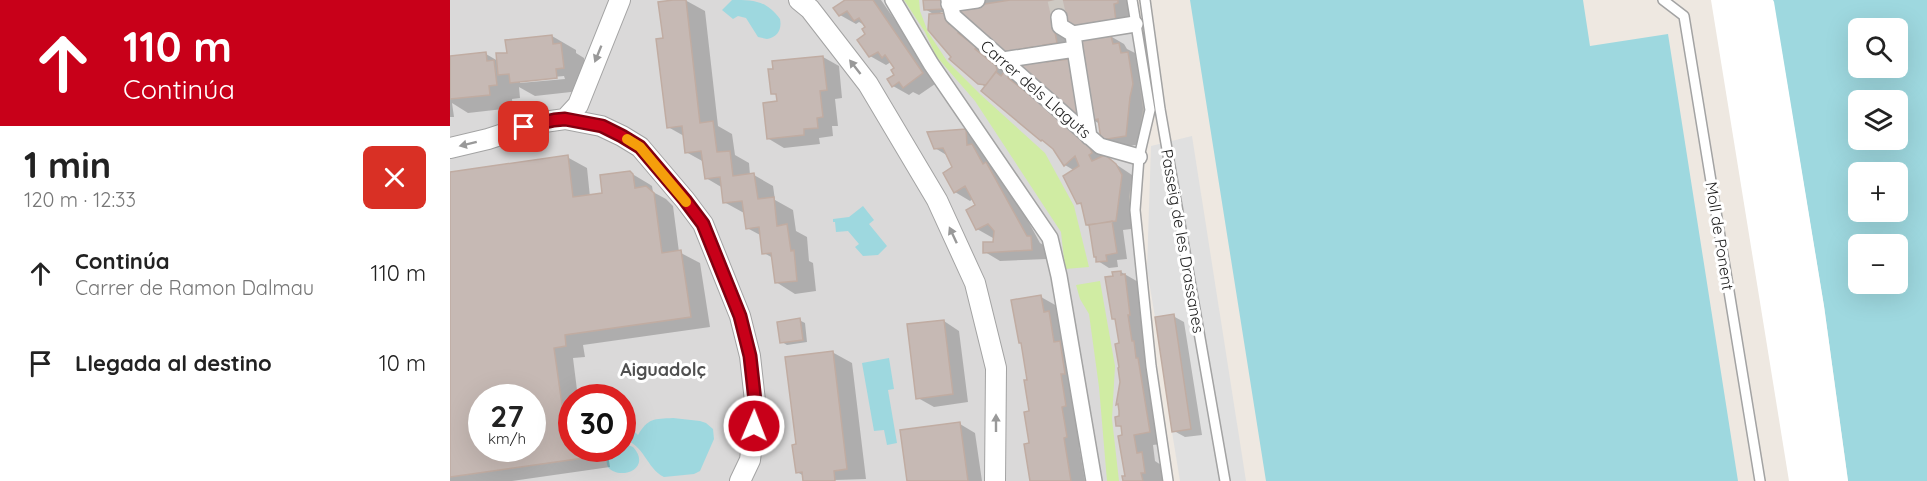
<!DOCTYPE html>
<html lang="es">
<meta charset="utf-8">
<style>
:root{--surface:#fff;--page:#f2f2f2;--text:#222;--muted:#767676}
body{margin:0;font-family:Quicksand,sans-serif;background:var(--page);color:var(--text);height:100vh;display:flex;flex-direction:column;font-size:22px;white-space:nowrap}
*{box-sizing:border-box;margin:0}
p{font-size:20px;color:var(--muted)}
.icon{flex:none;width:33px;height:33px;fill:none;stroke:currentColor;stroke-width:2;stroke-linecap:round;stroke-linejoin:round}
.map{position:relative;flex:1;overflow:hidden}
.details{display:flex;flex-direction:column;background:var(--surface);width:450px}
.details>*{flex:none}
.top-card{background:#c80019;color:#fff;overflow:hidden}
.buttons{position:absolute;left:1398px;top:18px;display:grid;gap:12px}
.buttons a{display:grid;place-items:center;width:60px;height:60px;border-radius:9px;background:var(--surface);box-shadow:0 6px 24px #0002;font-size:30px}
.speed{position:absolute;left:18px;top:384px;display:flex;gap:12px;font-size:30px;font-weight:700;text-align:center}
.speed>*{display:grid;place-content:center;width:78px;height:78px;border-radius:50%;background:var(--surface);box-shadow:0 6px 24px #0002;line-height:1}
.speed small{font-size:15px;font-weight:400}
.speed .limit{border:9px solid #d22;background:#fff;color:#111}
.pin{position:absolute;display:grid;place-items:center;width:51px;height:51px;color:#fff;margin:-26px;border-radius:12px;box-shadow:0 3px 9px #0006}
.me{position:absolute;width:66px;margin:-33px;rotate:1deg;stroke-linejoin:round;filter:drop-shadow(0 0 4px #0008)}
.turn{display:flex;align-items:center;gap:21px;height:126px;padding:0 24px;font-size:27px}
.turn .icon{width:78px;height:78px;stroke-width:2.5}
.turn b{display:block;font-size:42px;line-height:51px}
.round{display:grid;place-items:center;flex:none;width:63px;height:63px;border-radius:9px;background:var(--page)}
.head{display:flex;align-items:center;justify-content:space-between;height:102px;padding:0 24px}
h1{font-size:36px;font-weight:700;line-height:45px}
ul{padding:0;list-style:none}
li{display:flex;align-items:center;gap:18px;height:90px;padding:0 24px}
li div{flex:1}
li b{display:block;font-size:22px}
li em{font-style:normal}
main{display:flex;flex:1;min-height:0}
.map>svg:first-child{display:block}
.residential{fill:#dad9d9;fill-rule:evenodd}
.grass{fill:#d0eca3}
.parking{fill:#e0e0e0}
.water{fill:#9ed8df;fill-rule:evenodd}
.pier{fill:#fff}
.shadow{fill:#0003;fill-rule:evenodd}
.building{fill:#c6b9b4;stroke:#c0aca2;stroke-width:1.5;fill-rule:evenodd}
.lines{fill:none;stroke-linecap:round;stroke-linejoin:round}
.pedestrian-tunnel{stroke:#cec9c3;stroke-width:15;stroke-dasharray:15 8;stroke-linecap:butt}
.service-casing{stroke:#a3a3a3;stroke-width:12}
.pedestrian-casing{stroke:#a3a3a3;stroke-width:18}
.minor-casing{stroke:#a3a3a3;stroke-width:22}
.service{stroke:#fff;stroke-width:9}
.pedestrian{stroke:#fff;stroke-width:15}
.minor{stroke:#fff;stroke-width:20}
.oneway{fill:#999}
.route-casing{stroke:#820010;stroke-width:15}
.route{stroke:#c80019;stroke-width:10}
.slow{stroke:#f59e0b;stroke-width:10}
.labels{text-anchor:middle;stroke-width:6;stroke-linejoin:round;paint-order:stroke}
.street-label{font-size:16px;fill:#1c1c1c;stroke:#fff}
.neighbourhood-label{font-size:18px;font-weight:bold;fill:#4f4f4f;stroke:#fff}
</style>
<main>
<section class="details">
<div class="top-card">
<div class="turn"><svg class="icon" aria-label="ahead" viewBox="0 0 24 24"><path d="M12 20V5M6 11l6-6 6 6"/></svg><div><b>110 m</b>Continúa</div></div>
</div>
<div class="head"><div><h1>1 min</h1><p>120 m · 12:33</p></div><a class="round" style="background:#d93025;color:#fff"><svg class="icon" aria-label="close" viewBox="0 0 24 24"><path d="M6 6l12 12M18 6L6 18"/></svg></a></div>
<ul>
<li><svg class="icon" aria-label="ahead" viewBox="0 0 24 24"><path d="M12 20V5M6 11l6-6 6 6"/></svg><div><b>Continúa</b><p>Carrer de Ramon Dalmau</p></div><em>110 m</em></li>
<li><svg class="icon" aria-label="arrive" viewBox="0 0 24 24"><path d="M6 21V4h12l-3 4 3 4H6"/></svg><div><b>Llegada al destino</b></div><em>10 m</em></li>
</ul>
</section>
<div class="map">
<svg width="1477" height="481" viewBox="0 0 1477 481">
<rect width="100%" height="100%" fill="#eee8e1"/>
<path class="residential" d="M0,0H678L693,109L679,197L715,481H0ZM32,398H82V448H32ZM122,398H172V448H122Z"/>
<path class="grass" d="M454,0H469L470,11L478,32L497,61L530,94L595,153L624,206L639,267L615,269L611,232L525,101L486,56L475,32Z
M650,281L665,366L662,419L669,481H657L649,387L639,314L630,299L626,285Z"/>
<path class="parking" d="M742,136L796,481H730L722,432L741,429L724,314L705,317L697,269L701,146Z"/>
<path class="water" d="M282,0C303,0 316,0 330,19C332,29 328,37 317,39L308,37L296,18L288,16L283,19L272,10Z
M740,0H1133L1140,46L1218,34L1288,481H816Z
M1323,0H1477V481H1398L1374,306ZM1408,28H1448V68H1408ZM1408,100H1448V140H1408ZM1408,172H1448V212H1408ZM1408,244H1448V284H1408Z
M413,206L424,220L419,224L437,246L428,255L413,256L405,247L409,244L398,231L386,232L385,222H383V219L399,217Z
M439,358L444,389L438,390L447,443L437,445L434,430L424,431L412,363Z
M223,418L250,421L256,423L263,429L264,439L250,471L244,474L214,477C196,468 195,445 173,439L183,430L188,435C198,418 204,419 223,418Z
M173,443L183,447C203,469 169,481 158,467C155,460 157,454 161,449L172,448Z"/>
<path class="pier" d="M1261,0H1323L1324,2L1374,306L1398,481H1339Z"/>
<path class="shadow" d="M235,0L255,11L268,126L282,134L285,155L299,163L300,175H304L323,186L325,200L343,210L346,231L357,237L359,261L363,263L366,291L345,294L326,282L323,258L314,253L312,236L297,228L294,213L274,202L273,188L256,178L254,162L236,152L234,136L218,127L214,40Z
M398,0H431L488,82L469,95L463,92L459,95L443,86L446,69L441,62L436,65L420,56L409,40L418,35V27L409,22L406,24L390,15Z
M475,0L499,12H490L506,21L521,37L518,40L654,153L655,157L682,175L687,185L681,229L673,230L677,259L667,260L668,267L659,268L648,261L641,227L637,225L634,206L628,203L625,171L615,165L604,148L536,87L529,83L503,57L485,15L475,9Z
M519,0H681L683,11L679,12L682,30L655,33L674,44L677,49L685,53L686,58L693,62L695,107L691,144L668,148L652,139L650,124L643,120L632,119L621,113L571,69L537,5L531,2ZM622,52L629,67L618,61L602,63L597,61Z
M102,36L126,50V53L134,58L137,81L130,91L85,96L69,87L70,98L62,99L63,108L18,113L2,103L4,117H0V58L36,54L48,61L58,54ZM114,76L115,79L70,83V80Z
M373,57L389,66L392,98L385,99L388,126H382L383,136L369,138L370,144L334,148L319,139L328,102L327,95L322,93Z
M515,131L531,140L552,173L590,243L597,247V259L550,261L535,252L545,243V237L543,238L527,229V205L523,199L520,201L505,192L504,167L498,156L485,148Z
M117,157L137,168L140,197L154,195L179,172L199,184L202,186L203,192L216,199L223,206L229,252L250,263L260,327L133,345L135,357L123,358L128,398H122V448H157L160,467L62,481H0V174ZM32,398H82V448H32Z
M671,272L690,283L705,370L707,371L718,443L703,445L705,461L711,465L713,481H674L676,477L673,437L672,428L668,425L670,418L671,345L666,320L663,318L665,277Z
M591,297L607,306L609,318L614,321L632,446H629L635,481H582L578,381Z
M723,316L734,322L752,435L735,437L724,431Z
M349,320L355,323L357,342L337,345L332,342Z
M494,321L509,331L518,402L484,407L468,398Z
M382,352L402,363L416,479L354,481V476L347,472V445Z
M510,424L525,433L532,481H458Z"/>
<path class="building" d="M223,0H236L250,123L263,121L267,152L280,151L283,176L304,173L308,199L324,197L327,226L337,224L341,251L344,250L347,281L325,283L321,253L312,254L309,227L296,229L292,201L273,203L270,177L255,179L251,151L235,153L232,126L217,128L206,39L213,38L208,2Z
M395,0H423L473,73L453,88L449,82L442,87L437,79L444,75L441,70L444,68L435,55L432,58L428,52L419,57L407,40L415,34L412,29L415,27L409,18L404,21L397,11L389,16L383,8Z
M473,0H494L495,9L474,10Z
M560,0H611L614,16L604,27L607,43L593,45L594,49L583,51V47L566,50L567,53L555,55L511,18L510,8Z
M611,0H668V3L664,4L666,22L620,27L615,24Z
M495,13V19L499,24L502,22L511,30L508,33L526,47L525,49L546,66L547,70L536,85L528,84L499,59L501,57L478,30L479,14Z
M658,33L661,36L663,44L669,43L671,53L678,52L683,84L680,97L676,136L651,140L648,119L642,121L628,41L631,37Z
M102,35L103,44L111,43L114,68L106,69L107,78L60,83L59,74L48,75L46,53H57L55,40Z
M36,52L37,61L44,60L47,85L39,86L40,95L0,99V56Z
M373,56L377,90L370,91L373,117L367,118L368,128L354,129V135L317,139L313,103L327,101L326,94H321L318,69H323L322,61Z
M597,59V62L619,59L622,81L626,80L631,112L620,114L570,70L569,63Z
M555,71L561,75L558,78L619,126L625,134L629,132L638,143L642,153L639,155L642,161L655,155L666,164L672,175L666,221L636,225L631,203L627,204L613,176L629,166L625,156L614,166L603,149L592,140L591,141L531,91L546,72L551,76Z
M516,129L517,145L522,144L533,164L536,162L577,236H581L582,250L533,253V242H543L544,231L538,224L526,230L516,210L525,205L515,186L504,193L493,173L502,167L493,148L484,149L477,132Z
M118,155L123,197L152,193L150,175L180,171L183,174L185,188L196,186L204,193L212,253L231,250L241,317L115,335L116,346L104,348L115,426L122,425V448H140L141,457L0,477V172ZM32,398H82V448H32Z
M662,221L667,253L656,255L657,261L646,262V257H644L639,225Z
M671,271V275L675,274L680,315H678L682,341H684L686,358H688L700,432L684,435L687,453L692,452L695,473H691L693,481H673L672,476H675L668,436L672,435L671,426H666L665,417L669,416V411L668,404L666,405L670,382L668,368L669,367L665,344L669,343L665,319H662L655,277L663,276L662,272Z
M591,295L594,312L599,311L604,342L610,341L615,374H611L616,406L612,407L617,437L614,438L621,481H580L574,444L579,443L574,412L579,411L574,380H577L571,343H569L561,300Z
M724,314L741,429L722,432L705,317Z
M350,318L353,340L330,343L327,322Z
M494,320L503,394L466,399L457,324Z
M383,351L397,469L384,471L385,481H353L352,472L346,473L342,445L346,444L335,357Z
M510,422L518,481H457L450,430Z"/>
<g class="lines">
<path class="pedestrian-tunnel" d="M605,0L609,17"/>
<g class="service-casing">
<path id="service" d="M682,0L700,110L689,157L685,210L701,366L718,481
M695,0L710,109L775,481
M1213,0L1234,16L1310,481"/>
</g>
<g class="pedestrian-casing">
<path id="pedestrian" d="M443,0L481,64L600,238L609,276L644,481
M499,0L503,16L650,146L689,157
M499,4L527,0
M609,17L610,26L623,34
M625,49L639,137
M553,60L625,49L623,34L685,24"/>
</g>
<g class="minor-casing">
<path id="minor" d="M349,0L360,9L418,84L487,200L525,283L546,368L545,481
M115,119L128,105L170,0
M0,148L38,139L87,123L115,119L151,126L172,136L190,147L235,200L253,224L290,316L300,356L306,410L300,460L290,481"/>
</g>
<use href="#service" class="service"/>
<use href="#pedestrian" class="pedestrian"/>
<use href="#minor" class="minor"/>
</g>
<defs><path id="oneway-solid" d="M-6-.8H1V-3.2L6.5 0L1 3.2V.8H-6Z" transform="scale(1.5)"/></defs>
<g class="oneway">
<use href="#oneway-solid" transform="translate(148 54) rotate(112)"/>
<use href="#oneway-solid" transform="translate(405 67) rotate(-128)"/>
<use href="#oneway-solid" transform="translate(18 144) rotate(166)"/>
<use href="#oneway-solid" transform="translate(503 235) rotate(-115)"/>
<use href="#oneway-solid" transform="translate(546 423) rotate(-90)"/>
</g>
<g class="lines">
<g class="route-casing">
<path id="route" d="M74,127L104,120L115,119L152,126L172,136L190,147L235,200L253,224L290,316L300,356L306,410L304,426"/>
</g>
<use href="#route" class="route"/>
<path class="slow" d="M177,139L190,147L236,202"/>
</g>
<g class="labels">
<g class="street-label">
<text transform="translate(586 89) rotate(41)" y="6">Carrer dels Llaguts</text>
<text transform="translate(1270 236) rotate(81)" y="6">Moll de Ponent</text>
<text transform="translate(733 241) rotate(80)" y="6">Passeig de les Drassanes</text>
</g>
<g class="neighbourhood-label">
<text x="213" y="376">Aiguadolç</text>
</g>
</g>
</svg>
<div class="buttons">
<a><svg class="icon" aria-label="search" viewBox="0 0 24 24"><circle cx="10" cy="10" r="6"/><path d="M15 15l6 6"/></svg></a>
<a><svg class="icon" aria-label="layers" viewBox="0 0 24 24"><path d="M12 4l9 5-9 5-9-5zM3 14l9 5 9-5"/></svg></a>
<a>+</a>
<a>−</a>
</div>
<div class="speed"><div>27<small>km/h</small></div><div class="limit">30</div></div>
<div class="pin" style="left:74px;top:127px;background:#d93025"><svg class="icon" aria-label="arrive" viewBox="0 0 24 24"><path d="M6 21V4h12l-3 4 3 4H6"/></svg></div>
<svg class="me" style="left:304px;top:426px" viewBox="-20 -20 40 40"><circle r="17" fill="#c80019" stroke="#fff" stroke-width="3"/><path d="M0-11L8 9 0 5-8 9z" fill="#fff"/></svg>
</div>
</main>
